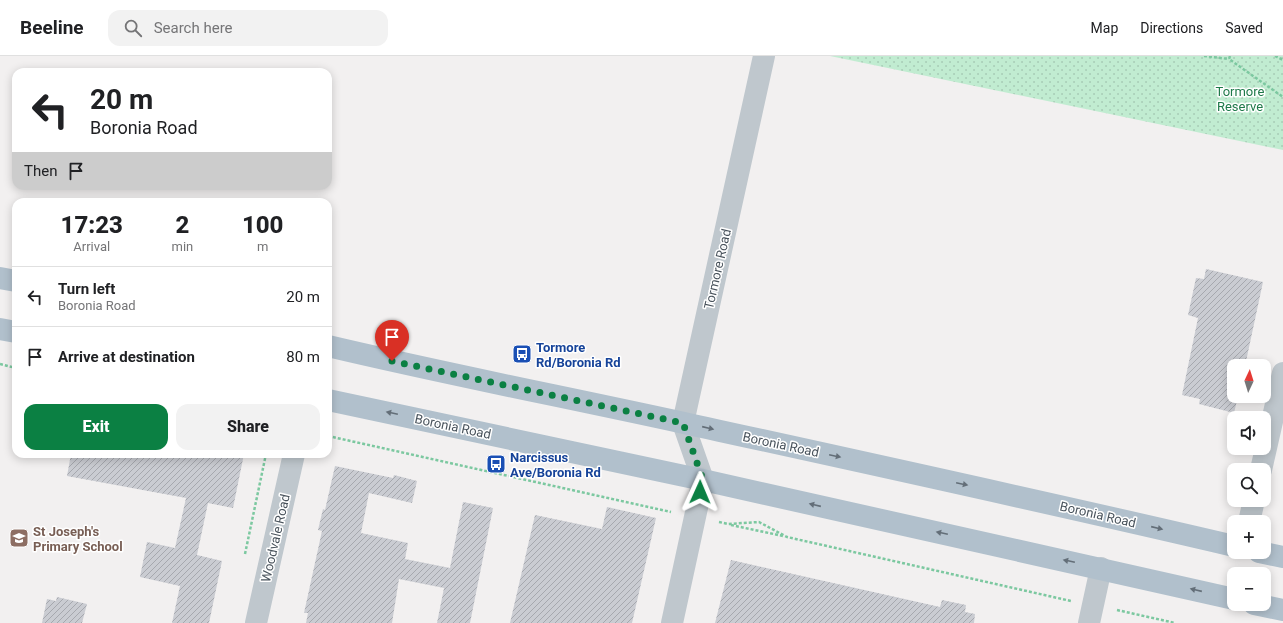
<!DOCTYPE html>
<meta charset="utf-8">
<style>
:root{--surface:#fff;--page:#f2f2f2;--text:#202124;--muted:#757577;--line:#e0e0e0;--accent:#0b8043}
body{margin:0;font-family:Roboto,sans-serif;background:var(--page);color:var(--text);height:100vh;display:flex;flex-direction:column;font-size:15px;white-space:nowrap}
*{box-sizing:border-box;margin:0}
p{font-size:13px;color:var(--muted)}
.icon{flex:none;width:22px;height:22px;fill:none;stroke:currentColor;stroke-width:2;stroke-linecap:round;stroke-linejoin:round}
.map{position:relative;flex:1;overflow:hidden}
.sheet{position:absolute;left:12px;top:142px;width:320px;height:260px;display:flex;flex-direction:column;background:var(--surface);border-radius:12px;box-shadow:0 2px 10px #0003}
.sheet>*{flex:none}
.hud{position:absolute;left:12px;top:12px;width:320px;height:122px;border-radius:12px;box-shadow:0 2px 10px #0003;background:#fff;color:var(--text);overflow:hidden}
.needle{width:26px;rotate:4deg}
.fabs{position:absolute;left:1227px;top:303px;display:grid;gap:8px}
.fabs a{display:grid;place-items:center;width:44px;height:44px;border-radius:8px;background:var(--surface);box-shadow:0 2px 10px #0003;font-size:20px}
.pin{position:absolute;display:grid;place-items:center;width:34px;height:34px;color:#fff;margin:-41px -17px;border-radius:50% 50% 50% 0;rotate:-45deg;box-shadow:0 0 4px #0007}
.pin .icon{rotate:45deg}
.me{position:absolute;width:44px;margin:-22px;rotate:1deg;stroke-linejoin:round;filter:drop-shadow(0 0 3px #0008)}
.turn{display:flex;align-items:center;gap:14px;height:84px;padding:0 12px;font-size:18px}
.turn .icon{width:52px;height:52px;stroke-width:2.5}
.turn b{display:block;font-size:28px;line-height:34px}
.then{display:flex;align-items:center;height:38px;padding:0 12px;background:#0003;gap:8px;font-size:15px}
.eta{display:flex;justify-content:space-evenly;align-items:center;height:68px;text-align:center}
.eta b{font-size:24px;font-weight:800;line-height:28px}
.primary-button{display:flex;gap:8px;margin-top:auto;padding:8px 12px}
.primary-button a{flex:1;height:46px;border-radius:12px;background:var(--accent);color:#fff;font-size:16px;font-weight:800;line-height:46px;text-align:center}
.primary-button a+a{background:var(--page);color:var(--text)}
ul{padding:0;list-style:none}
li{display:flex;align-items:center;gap:12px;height:60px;padding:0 12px;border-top:1px solid var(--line)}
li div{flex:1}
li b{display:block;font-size:15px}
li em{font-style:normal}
header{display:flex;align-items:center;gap:24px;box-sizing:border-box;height:56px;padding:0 20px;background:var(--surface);border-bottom:1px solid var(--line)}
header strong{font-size:19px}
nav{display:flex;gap:22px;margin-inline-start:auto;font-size:14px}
.search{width:280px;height:36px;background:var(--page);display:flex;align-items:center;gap:10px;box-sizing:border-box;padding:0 14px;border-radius:12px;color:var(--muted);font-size:15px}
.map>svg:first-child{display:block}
.grass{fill:url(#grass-dots)}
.building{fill:url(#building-hatch)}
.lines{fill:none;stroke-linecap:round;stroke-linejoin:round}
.path{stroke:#7cc8a0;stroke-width:2.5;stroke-dasharray:3 2;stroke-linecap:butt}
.minor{stroke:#bfc7cd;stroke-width:22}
.tertiary{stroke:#bfc7cd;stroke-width:22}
.primary{stroke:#b1c0cc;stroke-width:22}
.oneway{fill:#636e78}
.route{stroke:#0b8043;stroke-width:7;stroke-dasharray:0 12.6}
.labels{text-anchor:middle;stroke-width:3;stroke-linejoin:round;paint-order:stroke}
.park-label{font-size:13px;fill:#1e7949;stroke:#fff}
.street-label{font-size:13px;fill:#49535c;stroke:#fff}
.transit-label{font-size:13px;font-weight:bold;fill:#164399;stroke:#fff;text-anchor:start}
.education-label{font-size:13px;font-weight:bold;fill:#785e54;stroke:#fff;text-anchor:start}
</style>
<header>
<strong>Beeline</strong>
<div class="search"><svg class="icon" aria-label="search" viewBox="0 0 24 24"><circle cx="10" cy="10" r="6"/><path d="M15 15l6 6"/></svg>Search here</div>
<nav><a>Map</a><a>Directions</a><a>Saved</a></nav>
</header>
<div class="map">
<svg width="1283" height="567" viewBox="0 0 1283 567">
<defs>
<pattern id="grass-dots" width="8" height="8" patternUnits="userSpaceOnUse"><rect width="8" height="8" fill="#c1ecd1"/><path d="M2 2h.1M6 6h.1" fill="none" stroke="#a7ccb6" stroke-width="1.8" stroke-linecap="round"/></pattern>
<pattern id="building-hatch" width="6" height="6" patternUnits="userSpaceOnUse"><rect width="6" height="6" fill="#caccd2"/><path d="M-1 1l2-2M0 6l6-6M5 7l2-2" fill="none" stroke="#a6a8ae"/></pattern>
</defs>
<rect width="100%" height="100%" fill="#f2f0f0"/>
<path class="grass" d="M830,0H1283V94Z"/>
<path class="building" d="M1206,213L1263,226L1245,310H1234V340H1238L1234,357L1199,348L1200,343L1182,339L1198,262L1188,259L1196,222L1204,223Z
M71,398H244L233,452L208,447L197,499L222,505L209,567H172L180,530L140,521L147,486L175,492L186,442L67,420Z
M335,410L393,422L394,419L417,425L412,447L369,437L361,477L408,487L405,503L450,512L463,446L493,452L470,567H437L444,532L399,523L392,567H306L308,557H304L322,475L318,474L323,453L325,454Z
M607,451L656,462L632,567H510L535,459L602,473Z
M731,504L940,551L942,544L966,549L965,556L975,558L974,567H715Z
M57,541L87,548L82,567H42L47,543L56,545Z"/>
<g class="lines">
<path class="path" d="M1204,0L1229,3
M1230,0L1229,3L1283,41
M1275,0L1283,4
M0,308L16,312
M328,380L671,456
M719,466L728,468L759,466L787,481L1071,545
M731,469L783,480
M245,498L266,398
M1117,554L1175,567"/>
<path class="minor" d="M1261,414L1283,317
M1249,466L1254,444
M256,567L294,398
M672,567L703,424
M1089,567L1101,512"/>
<path class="tertiary" d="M703,424L683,367L764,0"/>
<path class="primary" d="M0,222L16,225
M0,273L16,276
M328,290C446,318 565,341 684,367C867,407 1051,447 1234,490
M328,344L703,424L1234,543
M1259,496L1283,501
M1254,548L1283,554"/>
</g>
<defs><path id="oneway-solid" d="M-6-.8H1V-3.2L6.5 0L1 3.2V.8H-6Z"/></defs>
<g class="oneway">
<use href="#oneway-solid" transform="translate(392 357) rotate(-168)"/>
<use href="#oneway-solid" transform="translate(708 372) rotate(13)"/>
<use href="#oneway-solid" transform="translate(835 400) rotate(12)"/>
<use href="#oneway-solid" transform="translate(962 428) rotate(12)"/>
<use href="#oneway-solid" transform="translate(815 449) rotate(-167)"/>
<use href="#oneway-solid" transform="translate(1157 472) rotate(13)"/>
<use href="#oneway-solid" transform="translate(942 477) rotate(-168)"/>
<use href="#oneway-solid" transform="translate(1069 505) rotate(-168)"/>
<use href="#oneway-solid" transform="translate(1196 534) rotate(-167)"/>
</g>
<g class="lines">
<path class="route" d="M392,305L683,367L703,424L700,436"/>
</g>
<defs>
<g id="bus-square" transform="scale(1)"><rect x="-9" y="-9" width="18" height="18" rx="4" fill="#1a4fb4" stroke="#fff"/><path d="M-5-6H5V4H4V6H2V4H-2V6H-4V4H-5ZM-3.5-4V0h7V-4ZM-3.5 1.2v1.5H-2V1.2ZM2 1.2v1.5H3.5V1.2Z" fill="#fff"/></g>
<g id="school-square" transform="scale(1)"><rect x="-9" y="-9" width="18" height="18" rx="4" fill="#8d6e63" stroke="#fff"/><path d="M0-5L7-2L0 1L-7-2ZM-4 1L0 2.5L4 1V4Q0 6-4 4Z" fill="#fff"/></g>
</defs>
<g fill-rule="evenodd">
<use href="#bus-square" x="522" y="298"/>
<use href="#bus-square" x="496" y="408"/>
<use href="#school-square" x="19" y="482"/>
</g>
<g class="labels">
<g class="park-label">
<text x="1240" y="40">Tormore<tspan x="1240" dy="15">Reserve</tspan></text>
</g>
<g class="street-label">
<text transform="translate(717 213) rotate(-77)" y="5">Tormore Road</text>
<text transform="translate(453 370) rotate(12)" y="5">Boronia Road</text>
<text transform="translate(781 388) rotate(12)" y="5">Boronia Road</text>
<text transform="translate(1098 458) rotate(13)" y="5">Boronia Road</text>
<text transform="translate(275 482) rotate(-77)" y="5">Woodvale Road</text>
</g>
<g class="transit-label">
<text x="536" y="296">Tormore<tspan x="536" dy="15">Rd/Boronia Rd</tspan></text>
<text x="510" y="406">Narcissus<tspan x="510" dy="15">Ave/Boronia Rd</tspan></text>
</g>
<g class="education-label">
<text x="33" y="480">St Joseph's<tspan x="33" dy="15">Primary School</tspan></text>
</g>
</g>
</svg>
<div class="fabs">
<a><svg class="needle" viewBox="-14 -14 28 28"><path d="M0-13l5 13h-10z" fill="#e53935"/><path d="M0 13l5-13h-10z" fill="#757577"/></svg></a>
<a><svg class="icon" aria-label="sound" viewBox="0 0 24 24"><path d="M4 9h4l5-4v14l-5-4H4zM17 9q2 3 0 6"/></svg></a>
<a><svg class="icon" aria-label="search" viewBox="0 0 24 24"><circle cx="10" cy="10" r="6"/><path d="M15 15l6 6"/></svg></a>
<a>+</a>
<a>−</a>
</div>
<div class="pin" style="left:392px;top:305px;background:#d93025"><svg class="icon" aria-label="arrive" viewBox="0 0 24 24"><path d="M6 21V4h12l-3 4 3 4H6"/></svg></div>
<svg class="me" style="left:700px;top:436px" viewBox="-20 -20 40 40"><path d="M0-17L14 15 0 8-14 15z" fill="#0b8043" stroke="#fff" stroke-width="4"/></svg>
<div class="hud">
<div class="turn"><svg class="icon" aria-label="left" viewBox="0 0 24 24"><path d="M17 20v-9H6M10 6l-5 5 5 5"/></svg><div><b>20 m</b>Boronia Road</div></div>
<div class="then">Then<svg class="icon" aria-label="arrive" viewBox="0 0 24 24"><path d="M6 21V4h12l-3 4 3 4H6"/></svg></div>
</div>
<section class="sheet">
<div class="eta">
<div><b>17:23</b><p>Arrival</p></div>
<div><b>2</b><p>min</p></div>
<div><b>100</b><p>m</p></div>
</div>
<ul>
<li><svg class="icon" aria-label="left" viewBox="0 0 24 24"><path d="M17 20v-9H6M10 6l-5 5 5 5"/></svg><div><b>Turn left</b><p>Boronia Road</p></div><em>20 m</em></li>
<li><svg class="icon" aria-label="arrive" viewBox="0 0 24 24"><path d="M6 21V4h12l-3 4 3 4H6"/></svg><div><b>Arrive at destination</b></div><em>80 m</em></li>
</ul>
<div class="primary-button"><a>Exit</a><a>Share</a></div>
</section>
</div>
